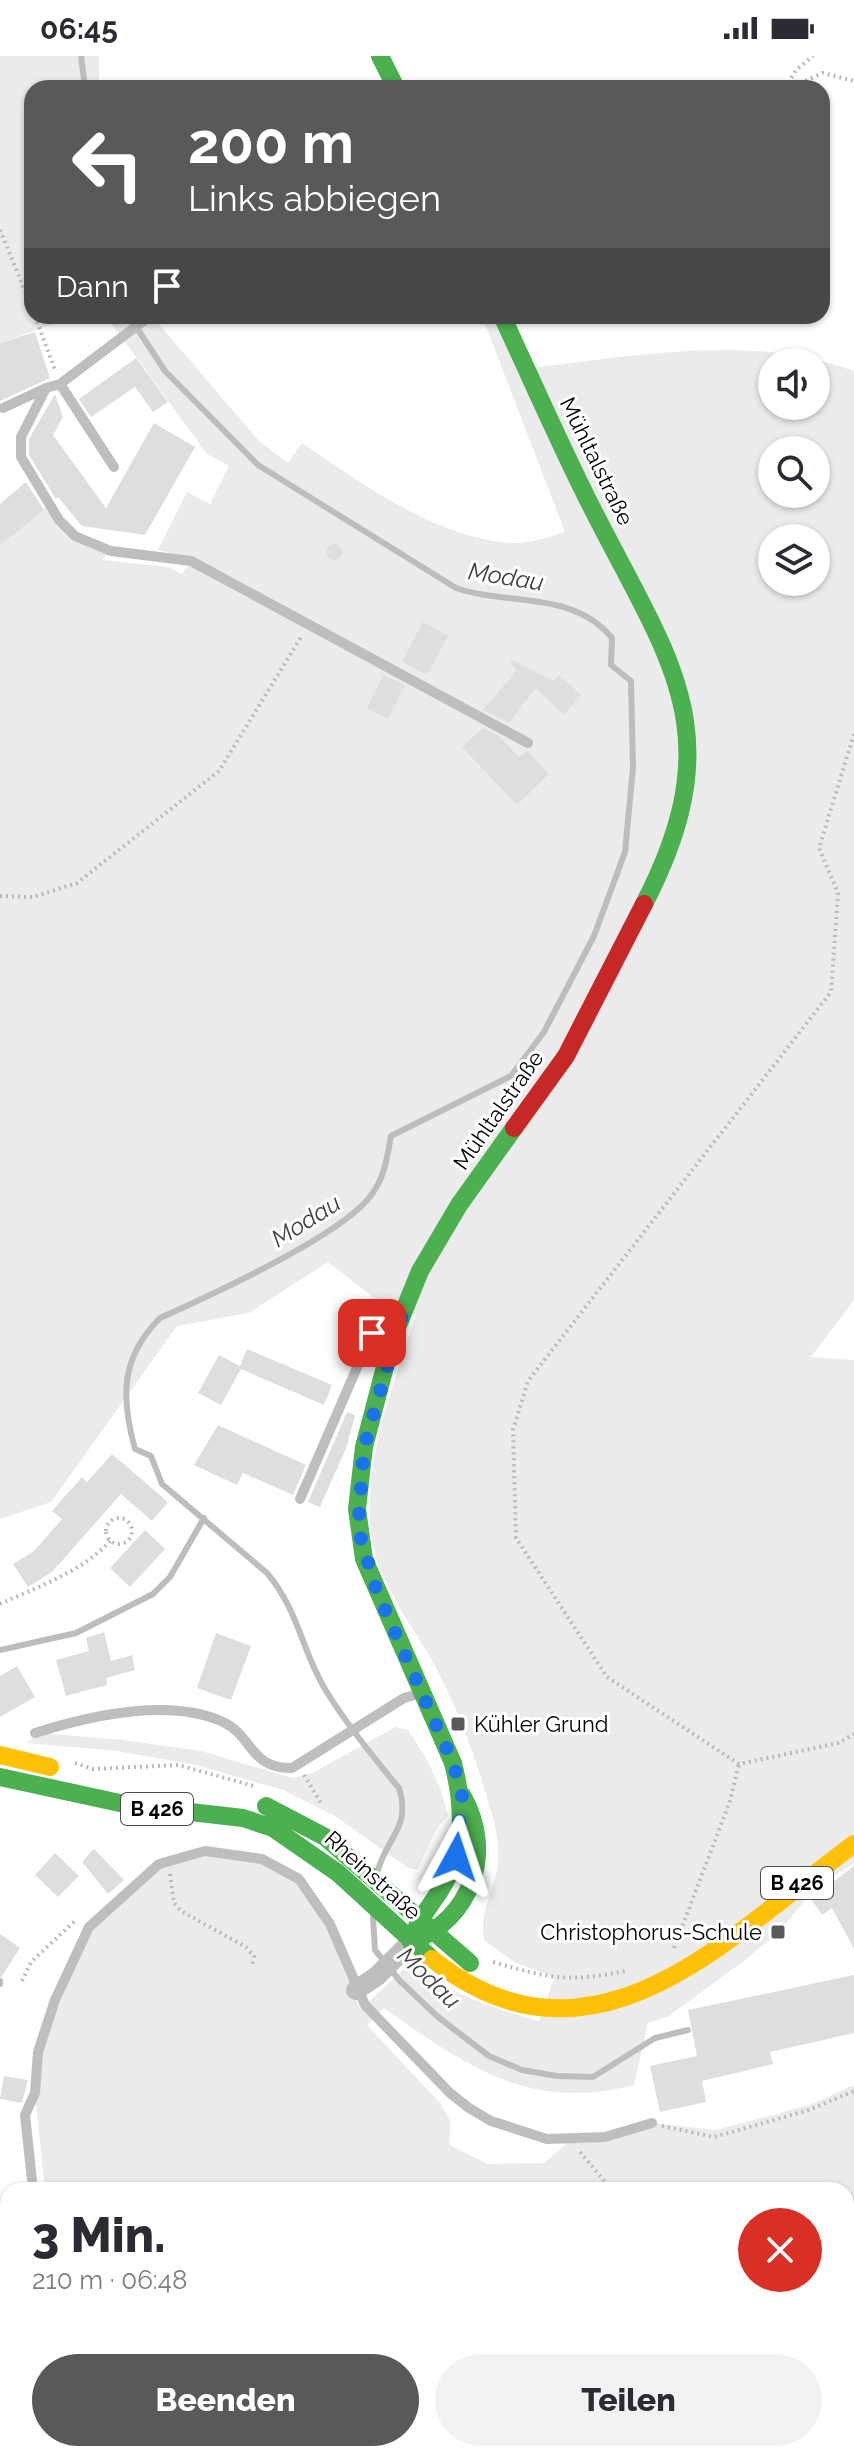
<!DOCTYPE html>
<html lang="de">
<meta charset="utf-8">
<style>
:root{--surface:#fff;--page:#f2f2f3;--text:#2b2b33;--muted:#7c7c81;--accent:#595959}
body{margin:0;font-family:Raleway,sans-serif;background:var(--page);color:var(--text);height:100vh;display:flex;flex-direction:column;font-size:30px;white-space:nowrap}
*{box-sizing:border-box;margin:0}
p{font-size:26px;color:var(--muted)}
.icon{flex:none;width:44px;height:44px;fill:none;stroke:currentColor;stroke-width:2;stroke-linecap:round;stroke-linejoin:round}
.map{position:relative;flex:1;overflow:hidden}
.drawer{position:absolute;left:0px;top:2126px;width:854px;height:280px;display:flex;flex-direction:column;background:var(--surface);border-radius:24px 24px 0 0;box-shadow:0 2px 6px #0004}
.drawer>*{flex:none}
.guide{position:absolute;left:24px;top:24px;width:806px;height:244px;border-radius:24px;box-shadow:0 2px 6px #0004;background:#595959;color:#fff;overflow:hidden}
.tools{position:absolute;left:758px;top:292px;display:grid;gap:16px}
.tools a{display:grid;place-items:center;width:72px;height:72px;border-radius:50%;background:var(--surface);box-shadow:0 2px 6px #0004;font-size:40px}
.pin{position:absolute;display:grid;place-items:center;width:68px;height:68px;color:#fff;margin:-34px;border-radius:16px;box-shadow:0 4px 12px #0006}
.me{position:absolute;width:88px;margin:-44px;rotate:5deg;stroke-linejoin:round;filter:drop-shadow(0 0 6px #0008)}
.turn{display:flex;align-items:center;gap:28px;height:168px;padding:0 32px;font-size:36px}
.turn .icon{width:104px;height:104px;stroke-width:2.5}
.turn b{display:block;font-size:56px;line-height:68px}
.then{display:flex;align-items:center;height:76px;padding:0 32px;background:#0003;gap:16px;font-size:30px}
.round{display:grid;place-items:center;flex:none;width:84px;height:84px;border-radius:42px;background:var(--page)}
.summary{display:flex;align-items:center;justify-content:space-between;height:136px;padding:0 32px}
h1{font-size:48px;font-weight:800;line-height:60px}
.primary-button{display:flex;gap:16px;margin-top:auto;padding:16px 32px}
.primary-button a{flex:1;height:92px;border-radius:48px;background:var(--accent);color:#fff;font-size:32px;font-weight:800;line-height:92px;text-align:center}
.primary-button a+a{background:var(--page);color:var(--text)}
.status{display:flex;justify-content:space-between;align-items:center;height:56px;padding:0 40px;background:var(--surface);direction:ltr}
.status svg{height:22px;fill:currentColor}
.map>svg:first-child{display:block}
.green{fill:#ebebeb;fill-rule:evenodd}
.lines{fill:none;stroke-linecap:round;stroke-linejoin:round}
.stream{stroke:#bdbdbd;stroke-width:6}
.building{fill:#dedede}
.path{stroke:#b9b9b9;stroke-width:4;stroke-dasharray:2 4;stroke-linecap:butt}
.lane{stroke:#bebebe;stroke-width:10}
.street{stroke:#bebebe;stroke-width:20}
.fast{stroke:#4caf50;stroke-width:18}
.slow{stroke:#ffc107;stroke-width:18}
.jam{stroke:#c62828;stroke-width:18}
.route{stroke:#1a73e8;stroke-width:14;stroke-dasharray:0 25.2}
.poi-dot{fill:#595959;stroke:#fff;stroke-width:3}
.labels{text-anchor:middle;stroke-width:6;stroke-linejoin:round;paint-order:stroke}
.shield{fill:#fff;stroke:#4c4c4c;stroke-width:2}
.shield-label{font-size:20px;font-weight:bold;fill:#000}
.street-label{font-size:22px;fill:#000;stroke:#fff}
.poi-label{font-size:22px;fill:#000;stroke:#fff;text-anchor:start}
.water-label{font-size:24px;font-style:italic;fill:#424242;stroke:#fff}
</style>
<div class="status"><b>06:45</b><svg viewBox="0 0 49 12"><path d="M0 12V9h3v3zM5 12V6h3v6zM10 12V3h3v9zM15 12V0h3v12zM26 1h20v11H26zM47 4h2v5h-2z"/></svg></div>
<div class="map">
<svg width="854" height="2406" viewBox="0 0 854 2406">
<rect width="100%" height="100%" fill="#fff"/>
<path class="green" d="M0,0H99V32H32V260H75L0,287Z
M106,260H152L259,385L288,407L302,387C364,429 434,481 511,487C527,488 550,481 565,476L482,260H502L526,312C633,301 749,276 854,315V1244L811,1301L854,1304V1807L815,1832L779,1876L745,1904L669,1960L648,1967L634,2029C529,2056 466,2010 384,1952L367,1969L441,2048L451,2067L449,2089L488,2108L544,2107L572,2083L652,2067L716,2074L809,2049L854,2029V2406H0V2394H8V2398H846V2134H45L35,2037L38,1996L84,1880L159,1808L205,1795L274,1808L314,1843L345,1910L360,1954L411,1906C451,1938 490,1952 539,1965L554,1921L514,1906L485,1885C477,1863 493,1836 497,1814C500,1798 498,1783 494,1766C479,1711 461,1659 434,1608C414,1573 377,1523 372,1484C361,1407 393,1331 416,1259L373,1241L328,1206L249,1257L177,1270L51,1446L0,1463V489L45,452L61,467L111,495L102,504L169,511L182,518L193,503L158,494L187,436L210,448L229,410L207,398ZM772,306H816V350H772ZM772,394H816V438H772ZM772,482H816V526H772Z
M396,1671L408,1674C427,1702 441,1727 448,1760L438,1770L417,1814L408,1812L335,1760L283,1734L196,1709L117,1695L26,1687L41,1677L123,1684L201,1695L293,1722L312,1717Z"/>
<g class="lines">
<path class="stream" d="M81,0L85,32
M129,260L165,315L258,409L456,532C508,550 573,534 612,582L611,609L631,625L633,712L625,796L594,880L544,976L511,1020L391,1080C387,1101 385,1120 372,1138C344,1179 209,1240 160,1262C120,1302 121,1342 135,1393L151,1400L162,1428L267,1517C299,1555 301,1593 325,1633C346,1668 373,1701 399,1732C411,1771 388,1780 378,1814
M0,1594L76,1577L153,1538L170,1521L204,1462
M373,1861L375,1894L400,1925L438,1961L489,2000L522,2014L557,2020L593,2021L655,1982L688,1974
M0,1925V1928"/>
</g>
<path class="building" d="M35,276L50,322L0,345V287Z
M136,302L168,346L153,356L135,331L91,361L79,343Z
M55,338L63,361L53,379L106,452L154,367L195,391L145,479L82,470L58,441L56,443L29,399V383Z
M26,426L44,454L0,489V448Z
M326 496a8 8 0 1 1 16 0a8 8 0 1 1-16 0Z
M423,566L448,580L427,619L402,605Z
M513,604L553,625L559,619L581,639L564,659L536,632L509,667L483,654L517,614L510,607Z
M383,619L405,629L388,663L367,652Z
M483,672L499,680L519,701L527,695L549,718L517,749L462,691Z
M247,1293L332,1329L324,1349L241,1313L221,1349L198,1337L219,1299L240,1310Z
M347,1356L355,1359L347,1390L320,1451L308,1446Z
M218,1369L306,1409L293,1439L243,1417L237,1429L194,1409Z
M112,1398L168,1446L152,1465L121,1438L53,1515L28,1531L13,1508L34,1495L62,1463L52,1455L82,1421L87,1426Z
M145,1474L165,1493L130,1531L110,1512Z
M104,1576L111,1605L132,1599L135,1614L106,1622L107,1629L66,1640L56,1604L89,1595L86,1582Z
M216,1577L251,1590L231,1644L197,1632Z
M17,1610L35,1641L0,1661V1620Z
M94,1793L124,1824L108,1838L82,1806Z
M55,1797L79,1820L58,1841L35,1819Z
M854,1810V1893L832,1852L822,1859L811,1843Z
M0,1878L20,1892L0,1923Z
M854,1919V1977L770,1996L773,2008L702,2025L706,2046L660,2056L650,2010L697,2000L688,1954Z
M4,2020L28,2024L22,2047L0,2043Z"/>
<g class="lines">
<path class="path" d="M785,32L796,14L813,0
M789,32L823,17L854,25
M0,174L32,252
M35,260L55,314
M854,678L819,792L838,837L831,936L528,1325L513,1374L516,1482L607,1621L739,1708L838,1687L854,1678
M0,840L33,841L77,827L219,715L301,581
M106 1475a13 13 0 1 1 26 0a13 13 0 1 1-26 0Z
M0,1548C37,1531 82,1516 110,1485
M75,1707L93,1713L178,1709L254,1730
M304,1719L322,1749
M170,1818L174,1847L181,1855L246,1891L254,1900L252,1911
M674,1892L730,1745L739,1708
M493,1906C548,1922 568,1927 625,1915
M22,1925L31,1906L76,1864
M662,2070L714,2081L809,2054L854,2035
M580,2096L612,2134
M846,2179L854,2184
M846,2382L854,2381
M86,2398L87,2406
M735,2406L774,2398"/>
<path class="lane" d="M150,260L60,328L46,332L21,381V401L59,464L75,480L111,495L191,505L528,687
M60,328L114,411
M3,352L46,332
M300,1443L372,1277L383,1262L398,1255
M35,1677C89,1660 168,1641 223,1666C253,1680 250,1713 292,1712L404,1642L418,1638
M32,2124L25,2059L35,2037L38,1996L55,1944L89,1871L159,1808L205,1795L262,1803L299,1823L330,1868L365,1949L450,2037L469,2052L491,2065L547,2083L605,2081L652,2067"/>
<path class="street" d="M356,1934L377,1920L411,1886"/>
<path class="fast" d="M380,0L396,32
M502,260C532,324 560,389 592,452C670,606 733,676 644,848
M0,1721L129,1749L243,1762L273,1772L338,1817L432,1903
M462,1739C495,1796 472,1863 411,1886C417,1864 430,1851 441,1833C466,1794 464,1750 453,1707L364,1503L357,1453L364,1391L392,1284L420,1215L459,1149L514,1072
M266,1750L325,1781L470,1907"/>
<path class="slow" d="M0,1699L50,1711
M432,1903C594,2031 728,1880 854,1788"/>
<path class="jam" d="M514,1072L566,1000L644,848"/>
</g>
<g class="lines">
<path class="route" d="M372,1277L383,1262L404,1253L364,1391L358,1473L377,1536L453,1707L462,1739L456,1801"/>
</g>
<g class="poi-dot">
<rect x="450" y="1660" width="16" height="16" rx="4"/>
<rect x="770" y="1868" width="16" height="16" rx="4"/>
</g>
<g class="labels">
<g class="shield">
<rect x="121" y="1737" width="72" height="32" rx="6"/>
<rect x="761" y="1811" width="72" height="32" rx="6"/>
</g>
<g class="shield-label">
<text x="157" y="1760">B 426</text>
<text x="797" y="1834">B 426</text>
</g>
<g class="street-label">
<text transform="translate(597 405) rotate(64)" y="8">Mühltalstraße</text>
<text transform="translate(498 1054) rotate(-55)" y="8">Mühltalstraße</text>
<text transform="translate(373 1819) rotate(42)" y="8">Rheinstraße</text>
</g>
<g class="poi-label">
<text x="474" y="1676">Kühler Grund</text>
<text x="762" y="1884" text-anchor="end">Christophorus-Schule</text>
</g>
<g class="water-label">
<text transform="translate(506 521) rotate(9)" y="8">Modau</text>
<text transform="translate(306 1165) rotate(-32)" y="8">Modau</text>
<text transform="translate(429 1922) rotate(44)" y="8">Modau</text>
</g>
</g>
</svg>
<div class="tools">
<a><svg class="icon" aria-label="sound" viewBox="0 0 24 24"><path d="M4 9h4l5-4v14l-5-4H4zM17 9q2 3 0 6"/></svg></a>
<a><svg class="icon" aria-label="search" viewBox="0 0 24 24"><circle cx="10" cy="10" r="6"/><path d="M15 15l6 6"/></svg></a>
<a><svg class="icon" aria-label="layers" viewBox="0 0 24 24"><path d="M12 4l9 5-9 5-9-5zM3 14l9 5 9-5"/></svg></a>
</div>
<div class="pin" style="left:372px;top:1277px;background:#d93025"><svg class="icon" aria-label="arrive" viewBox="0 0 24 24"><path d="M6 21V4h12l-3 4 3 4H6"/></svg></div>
<svg class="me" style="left:456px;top:1801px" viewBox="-20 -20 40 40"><path d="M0-17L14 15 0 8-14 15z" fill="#1a73e8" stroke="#fff" stroke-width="4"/></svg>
<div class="guide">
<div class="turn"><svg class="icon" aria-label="left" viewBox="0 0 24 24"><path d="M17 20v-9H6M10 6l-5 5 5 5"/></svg><div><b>200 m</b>Links abbiegen</div></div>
<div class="then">Dann<svg class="icon" aria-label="arrive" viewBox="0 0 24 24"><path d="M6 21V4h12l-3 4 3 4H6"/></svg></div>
</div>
<section class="drawer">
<div class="summary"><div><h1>3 Min.</h1><p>210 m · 06:48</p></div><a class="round" style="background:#d93025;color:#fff"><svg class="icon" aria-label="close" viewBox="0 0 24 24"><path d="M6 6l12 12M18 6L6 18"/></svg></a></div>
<div class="primary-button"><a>Beenden</a><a>Teilen</a></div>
</section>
</div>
